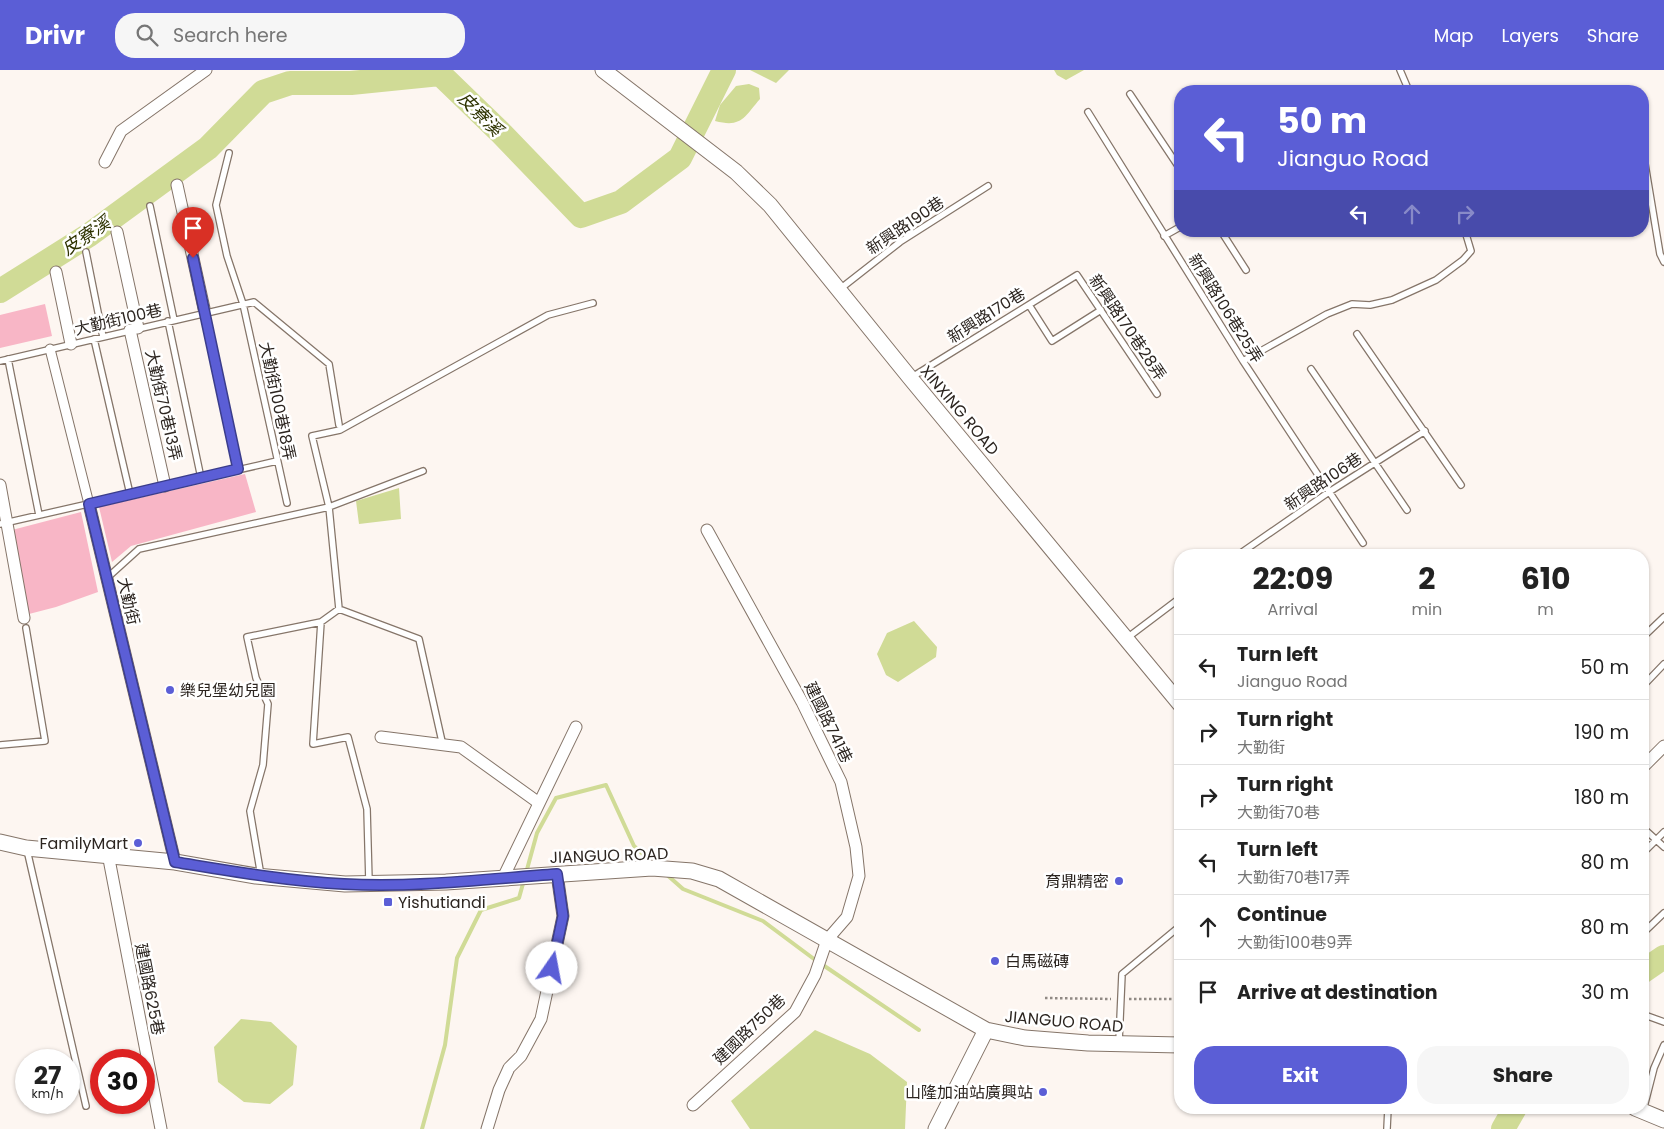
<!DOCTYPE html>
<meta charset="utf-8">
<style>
:root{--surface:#fff;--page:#f6f6f6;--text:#222;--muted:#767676;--line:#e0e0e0;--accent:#5b5ed6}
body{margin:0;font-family:Poppins,"Noto Sans TC",sans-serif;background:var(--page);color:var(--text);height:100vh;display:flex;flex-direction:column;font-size:19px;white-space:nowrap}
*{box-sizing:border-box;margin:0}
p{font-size:16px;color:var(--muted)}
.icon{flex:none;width:28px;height:28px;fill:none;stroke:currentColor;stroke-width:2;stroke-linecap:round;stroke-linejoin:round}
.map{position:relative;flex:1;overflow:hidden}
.side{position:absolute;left:1174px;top:479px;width:475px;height:565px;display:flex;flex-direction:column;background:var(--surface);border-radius:20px;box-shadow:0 1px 4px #0004}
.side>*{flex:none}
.hud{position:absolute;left:1174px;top:15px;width:475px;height:152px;border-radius:20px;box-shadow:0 1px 4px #0004;background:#5b5ed6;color:#fff;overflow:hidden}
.speed{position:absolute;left:15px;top:979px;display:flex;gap:10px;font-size:25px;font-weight:700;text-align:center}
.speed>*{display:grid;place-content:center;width:65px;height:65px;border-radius:50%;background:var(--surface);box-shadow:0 1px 4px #0004;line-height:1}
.speed small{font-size:12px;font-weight:400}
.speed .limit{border:8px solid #d22;background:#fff;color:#111}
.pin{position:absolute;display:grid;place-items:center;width:42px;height:42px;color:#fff;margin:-51px -21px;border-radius:50% 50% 50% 0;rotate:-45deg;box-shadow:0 0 5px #0007}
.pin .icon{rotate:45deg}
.me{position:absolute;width:55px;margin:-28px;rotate:12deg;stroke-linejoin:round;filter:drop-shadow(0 0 4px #0008)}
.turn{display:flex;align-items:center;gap:18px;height:105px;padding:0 20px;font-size:22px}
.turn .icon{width:65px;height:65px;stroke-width:2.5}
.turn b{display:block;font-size:35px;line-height:42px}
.lanes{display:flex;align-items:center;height:48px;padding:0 20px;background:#0003;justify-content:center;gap:25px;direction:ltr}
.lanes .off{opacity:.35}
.eta{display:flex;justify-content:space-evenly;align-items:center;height:85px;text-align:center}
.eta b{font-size:30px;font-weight:700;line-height:35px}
.primary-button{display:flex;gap:10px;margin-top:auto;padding:10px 20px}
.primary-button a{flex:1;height:58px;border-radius:20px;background:var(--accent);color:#fff;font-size:20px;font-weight:700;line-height:58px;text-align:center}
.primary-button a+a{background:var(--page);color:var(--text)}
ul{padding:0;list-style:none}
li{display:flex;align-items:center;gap:15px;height:65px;padding:0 20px;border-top:1px solid var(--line)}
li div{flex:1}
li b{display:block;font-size:19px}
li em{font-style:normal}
header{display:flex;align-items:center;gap:30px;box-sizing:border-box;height:70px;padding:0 25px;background:var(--accent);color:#fff}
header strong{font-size:24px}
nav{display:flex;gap:28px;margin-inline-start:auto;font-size:18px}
.search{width:350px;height:45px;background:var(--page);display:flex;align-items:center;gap:12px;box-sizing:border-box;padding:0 18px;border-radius:20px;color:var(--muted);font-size:19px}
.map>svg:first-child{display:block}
.green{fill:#f8b6c6}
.water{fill:#d0db96}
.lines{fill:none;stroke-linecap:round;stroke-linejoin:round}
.stream{stroke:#d0db96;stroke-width:4}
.river{stroke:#d0db96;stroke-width:24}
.service-casing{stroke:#857569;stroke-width:8}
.pedestrian-casing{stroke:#857569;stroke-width:11}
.minor-casing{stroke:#857569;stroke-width:13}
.tertiary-casing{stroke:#857569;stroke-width:17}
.path{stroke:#908984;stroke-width:2.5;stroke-dasharray:2.5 2.5;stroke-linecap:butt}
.service{stroke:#fff;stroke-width:5.5}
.pedestrian{stroke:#fff;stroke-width:9}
.minor{stroke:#fff;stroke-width:11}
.tertiary{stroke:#fff;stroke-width:15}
.route-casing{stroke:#3b3d8b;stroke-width:12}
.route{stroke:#5b5ed6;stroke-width:9}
.poi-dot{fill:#5b5ed6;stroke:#fff;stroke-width:2}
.labels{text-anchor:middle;stroke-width:5;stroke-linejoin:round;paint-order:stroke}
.street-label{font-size:16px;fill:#2c2520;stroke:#fff}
.poi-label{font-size:16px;fill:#2c2520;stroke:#fff;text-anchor:start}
.water-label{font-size:18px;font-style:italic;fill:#2e3300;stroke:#fff}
</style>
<header>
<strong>Drivr</strong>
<div class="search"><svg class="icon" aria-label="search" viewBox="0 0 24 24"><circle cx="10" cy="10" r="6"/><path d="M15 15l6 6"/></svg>Search here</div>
<nav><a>Map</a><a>Layers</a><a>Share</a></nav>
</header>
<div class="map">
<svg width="1664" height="1059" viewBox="0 0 1664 1059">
<rect width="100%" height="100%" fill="#fdf6f1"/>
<path class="green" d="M45,234L52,266L0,278V245Z
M245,404L256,442L131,476L112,492L99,437Z
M81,442L98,522L56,537L29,544L12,460Z"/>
<path class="water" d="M750,0H789L776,13Z
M1054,0H1084L1066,10L1057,5Z
M749,14L759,18L760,29C744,47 742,58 715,51L720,35L736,16Z
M399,418L401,449L359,454L356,431Z
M914,551L937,577L936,587L898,612L886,605L877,584L887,563Z
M241,949L271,952L297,976L293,1015L270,1034L244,1032L218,1012L214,977Z
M815,960L870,984L907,1012L905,1059H750L731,1031Z"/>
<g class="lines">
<path class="stream" d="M526,803L537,763L556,728L606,715L634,776L653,793
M666,804L683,819L763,851L818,892
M820,893L919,960
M422,1059L445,975L457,888L481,840L519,828L524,810"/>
<path class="river" d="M0,221L89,165L208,78L263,22L290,13H351L440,4L502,64L581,146L621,132L680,88L724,0
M1642,902L1664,887
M1503,1059L1515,1038"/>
<g class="service-casing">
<path id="service" d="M1400,0L1409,21
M1130,24L1180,99
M1088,42L1243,291L1363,473
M1642,76L1660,184L1664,192
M229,83L216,135L227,186L243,234L287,433
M150,136L174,250
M1221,161L1246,200
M1164,166L1180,157
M86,182L103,267
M840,219L900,172L988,116
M1029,235L1052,271L1101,240
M205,243L238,399
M168,251L201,408
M1357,264L1461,415
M94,269L130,424
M8,289L39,445
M0,291L254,232L329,294L339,355
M1243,291L1327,244L1352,234L1370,235L1392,230L1436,210L1463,190L1471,181L1465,161
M1311,299L1407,440
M912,307L1077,205L1157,324
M0,454L277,391
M1238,485L1329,422L1425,361
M107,508L139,479L329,437L423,401
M321,552L313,674L348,667L367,739L369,812
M1127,568L1180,528
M1642,568L1664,547
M1642,617L1664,594
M0,675L45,671L26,558
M443,676L419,569L339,539L329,437L312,366L340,360L548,245L593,233
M1642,757L1664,777
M27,780L86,1036
M1642,784L1664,762
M261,806L250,741L263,695L268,634L256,608L247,567L321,552L339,539
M1642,864L1664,843
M1642,944L1664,952
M1119,972L1122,904L1180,856
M1643,1041L1654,998L1664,975
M1387,1059L1388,1038"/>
</g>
<g class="pedestrian-casing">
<path id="pedestrian" d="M50,279L89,434"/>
</g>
<g class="minor-casing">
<path id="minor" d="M105,92L121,61L206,0
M177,115L205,243
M117,162L138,258
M56,202L71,274
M130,260L165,416
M0,415L24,548
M89,434L175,792
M381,667L461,677L539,733
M1642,698L1664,676
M108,784L161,1059
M503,808L576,657
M693,1035L795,942L815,905L827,870L847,847L859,806L856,777L841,712L802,632L707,460
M487,1059L499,1020L509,998L521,986L541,949L563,846L557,804"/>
</g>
<g class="tertiary-casing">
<path id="tertiary" d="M603,0L736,102L770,135L911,309L1180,634
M0,772L26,778L175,792L256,806L345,814L446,812L652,798L692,801L719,809L986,960L1025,968L1088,973L1180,975
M1635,1038L1664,1050
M936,1059L986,960"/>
</g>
<path class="path" d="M1045,928L1111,929
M1129,929H1180"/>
<use href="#service" class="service"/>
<use href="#pedestrian" class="pedestrian"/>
<use href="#minor" class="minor"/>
<use href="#tertiary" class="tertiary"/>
</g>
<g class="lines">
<g class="route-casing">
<path id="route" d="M193,188L238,399L89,434L175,792C231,801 287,811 344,814C415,818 487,809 557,804L563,846L552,898"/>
</g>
<use href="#route" class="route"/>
</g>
<g class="poi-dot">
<circle cx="170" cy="620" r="5"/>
<circle cx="138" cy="773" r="5"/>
<circle cx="1119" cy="811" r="5"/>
<rect x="383" y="827" width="10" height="10" rx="2.5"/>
<circle cx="995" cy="891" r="5"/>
<circle cx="1043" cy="1022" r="5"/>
</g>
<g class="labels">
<g class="street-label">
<text transform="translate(905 155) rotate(-34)" y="6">新興路190巷</text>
<text transform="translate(1226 238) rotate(58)" y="6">新興路106巷25弄</text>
<text transform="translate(986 245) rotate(-32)" y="6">新興路170巷</text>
<text transform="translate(118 249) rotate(-13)" y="6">大勤街100巷</text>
<text transform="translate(1128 257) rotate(56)" y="6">新興路170巷28弄</text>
<text transform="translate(278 331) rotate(78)" y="6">大勤街100巷18弄</text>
<text transform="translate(164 335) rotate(77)" y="6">大勤街70巷13弄</text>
<text transform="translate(960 340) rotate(50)" y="6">XINXING ROAD</text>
<text transform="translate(1323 411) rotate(-34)" y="6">新興路106巷</text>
<text transform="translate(129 531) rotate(77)" y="6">大勤街</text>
<text transform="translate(829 652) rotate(64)" y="6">建國路741巷</text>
<text transform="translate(609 785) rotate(-2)" y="6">JIANGUO ROAD</text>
<text transform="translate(150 919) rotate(79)" y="6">建國路625巷</text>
<text transform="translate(1064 951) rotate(5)" y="6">JIANGUO ROAD</text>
<text transform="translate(749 959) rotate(-44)" y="6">建國路750巷</text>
</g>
<g class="poi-label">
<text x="180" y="626">樂兒堡幼兒園</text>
<text x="128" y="779" text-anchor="end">FamilyMart</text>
<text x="1109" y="817" text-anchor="end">育鼎精密</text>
<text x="398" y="838">Yishutiandi</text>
<text x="1005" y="897">白馬磁磚</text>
<text x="1033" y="1028" text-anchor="end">山隆加油站廣興站</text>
</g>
<g class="water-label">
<text transform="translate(480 44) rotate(45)" y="6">皮寮溪</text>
<text transform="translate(86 166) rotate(-34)" y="6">皮寮溪</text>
</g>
</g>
</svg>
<div class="speed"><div>27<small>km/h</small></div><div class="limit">30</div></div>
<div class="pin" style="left:193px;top:188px;background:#d93025"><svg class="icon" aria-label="arrive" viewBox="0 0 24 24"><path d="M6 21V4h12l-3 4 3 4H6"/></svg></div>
<svg class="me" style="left:552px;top:898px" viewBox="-20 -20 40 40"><circle r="19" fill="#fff"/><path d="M0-13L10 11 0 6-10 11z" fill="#5b5ed6"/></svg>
<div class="hud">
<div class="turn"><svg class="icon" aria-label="left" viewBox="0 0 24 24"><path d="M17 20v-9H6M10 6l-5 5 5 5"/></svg><div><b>50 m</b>Jianguo Road</div></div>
<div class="lanes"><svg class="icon" aria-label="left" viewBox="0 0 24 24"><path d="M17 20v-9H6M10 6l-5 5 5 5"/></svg><svg class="icon off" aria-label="ahead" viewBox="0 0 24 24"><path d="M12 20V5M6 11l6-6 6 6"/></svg><svg class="icon off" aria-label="right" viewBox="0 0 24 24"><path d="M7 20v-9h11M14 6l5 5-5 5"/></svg></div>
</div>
<section class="side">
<div class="eta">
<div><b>22:09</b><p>Arrival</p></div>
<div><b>2</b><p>min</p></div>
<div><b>610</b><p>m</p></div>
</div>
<ul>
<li><svg class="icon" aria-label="left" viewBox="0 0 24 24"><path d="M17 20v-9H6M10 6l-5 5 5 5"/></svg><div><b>Turn left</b><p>Jianguo Road</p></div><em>50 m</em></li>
<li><svg class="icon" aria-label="right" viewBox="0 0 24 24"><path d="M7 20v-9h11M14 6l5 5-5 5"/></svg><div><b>Turn right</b><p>大勤街</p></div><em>190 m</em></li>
<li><svg class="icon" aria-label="right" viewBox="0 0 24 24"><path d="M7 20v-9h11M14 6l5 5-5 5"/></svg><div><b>Turn right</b><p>大勤街70巷</p></div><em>180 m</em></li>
<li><svg class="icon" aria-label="left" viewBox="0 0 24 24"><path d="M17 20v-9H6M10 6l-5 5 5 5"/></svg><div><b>Turn left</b><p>大勤街70巷17弄</p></div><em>80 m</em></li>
<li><svg class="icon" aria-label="ahead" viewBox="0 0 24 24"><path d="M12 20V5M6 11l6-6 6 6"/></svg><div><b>Continue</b><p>大勤街100巷9弄</p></div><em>80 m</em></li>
<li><svg class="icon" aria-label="arrive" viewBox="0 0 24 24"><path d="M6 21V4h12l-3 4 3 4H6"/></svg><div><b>Arrive at destination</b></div><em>30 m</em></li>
</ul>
<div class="primary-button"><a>Exit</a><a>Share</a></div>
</section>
</div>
